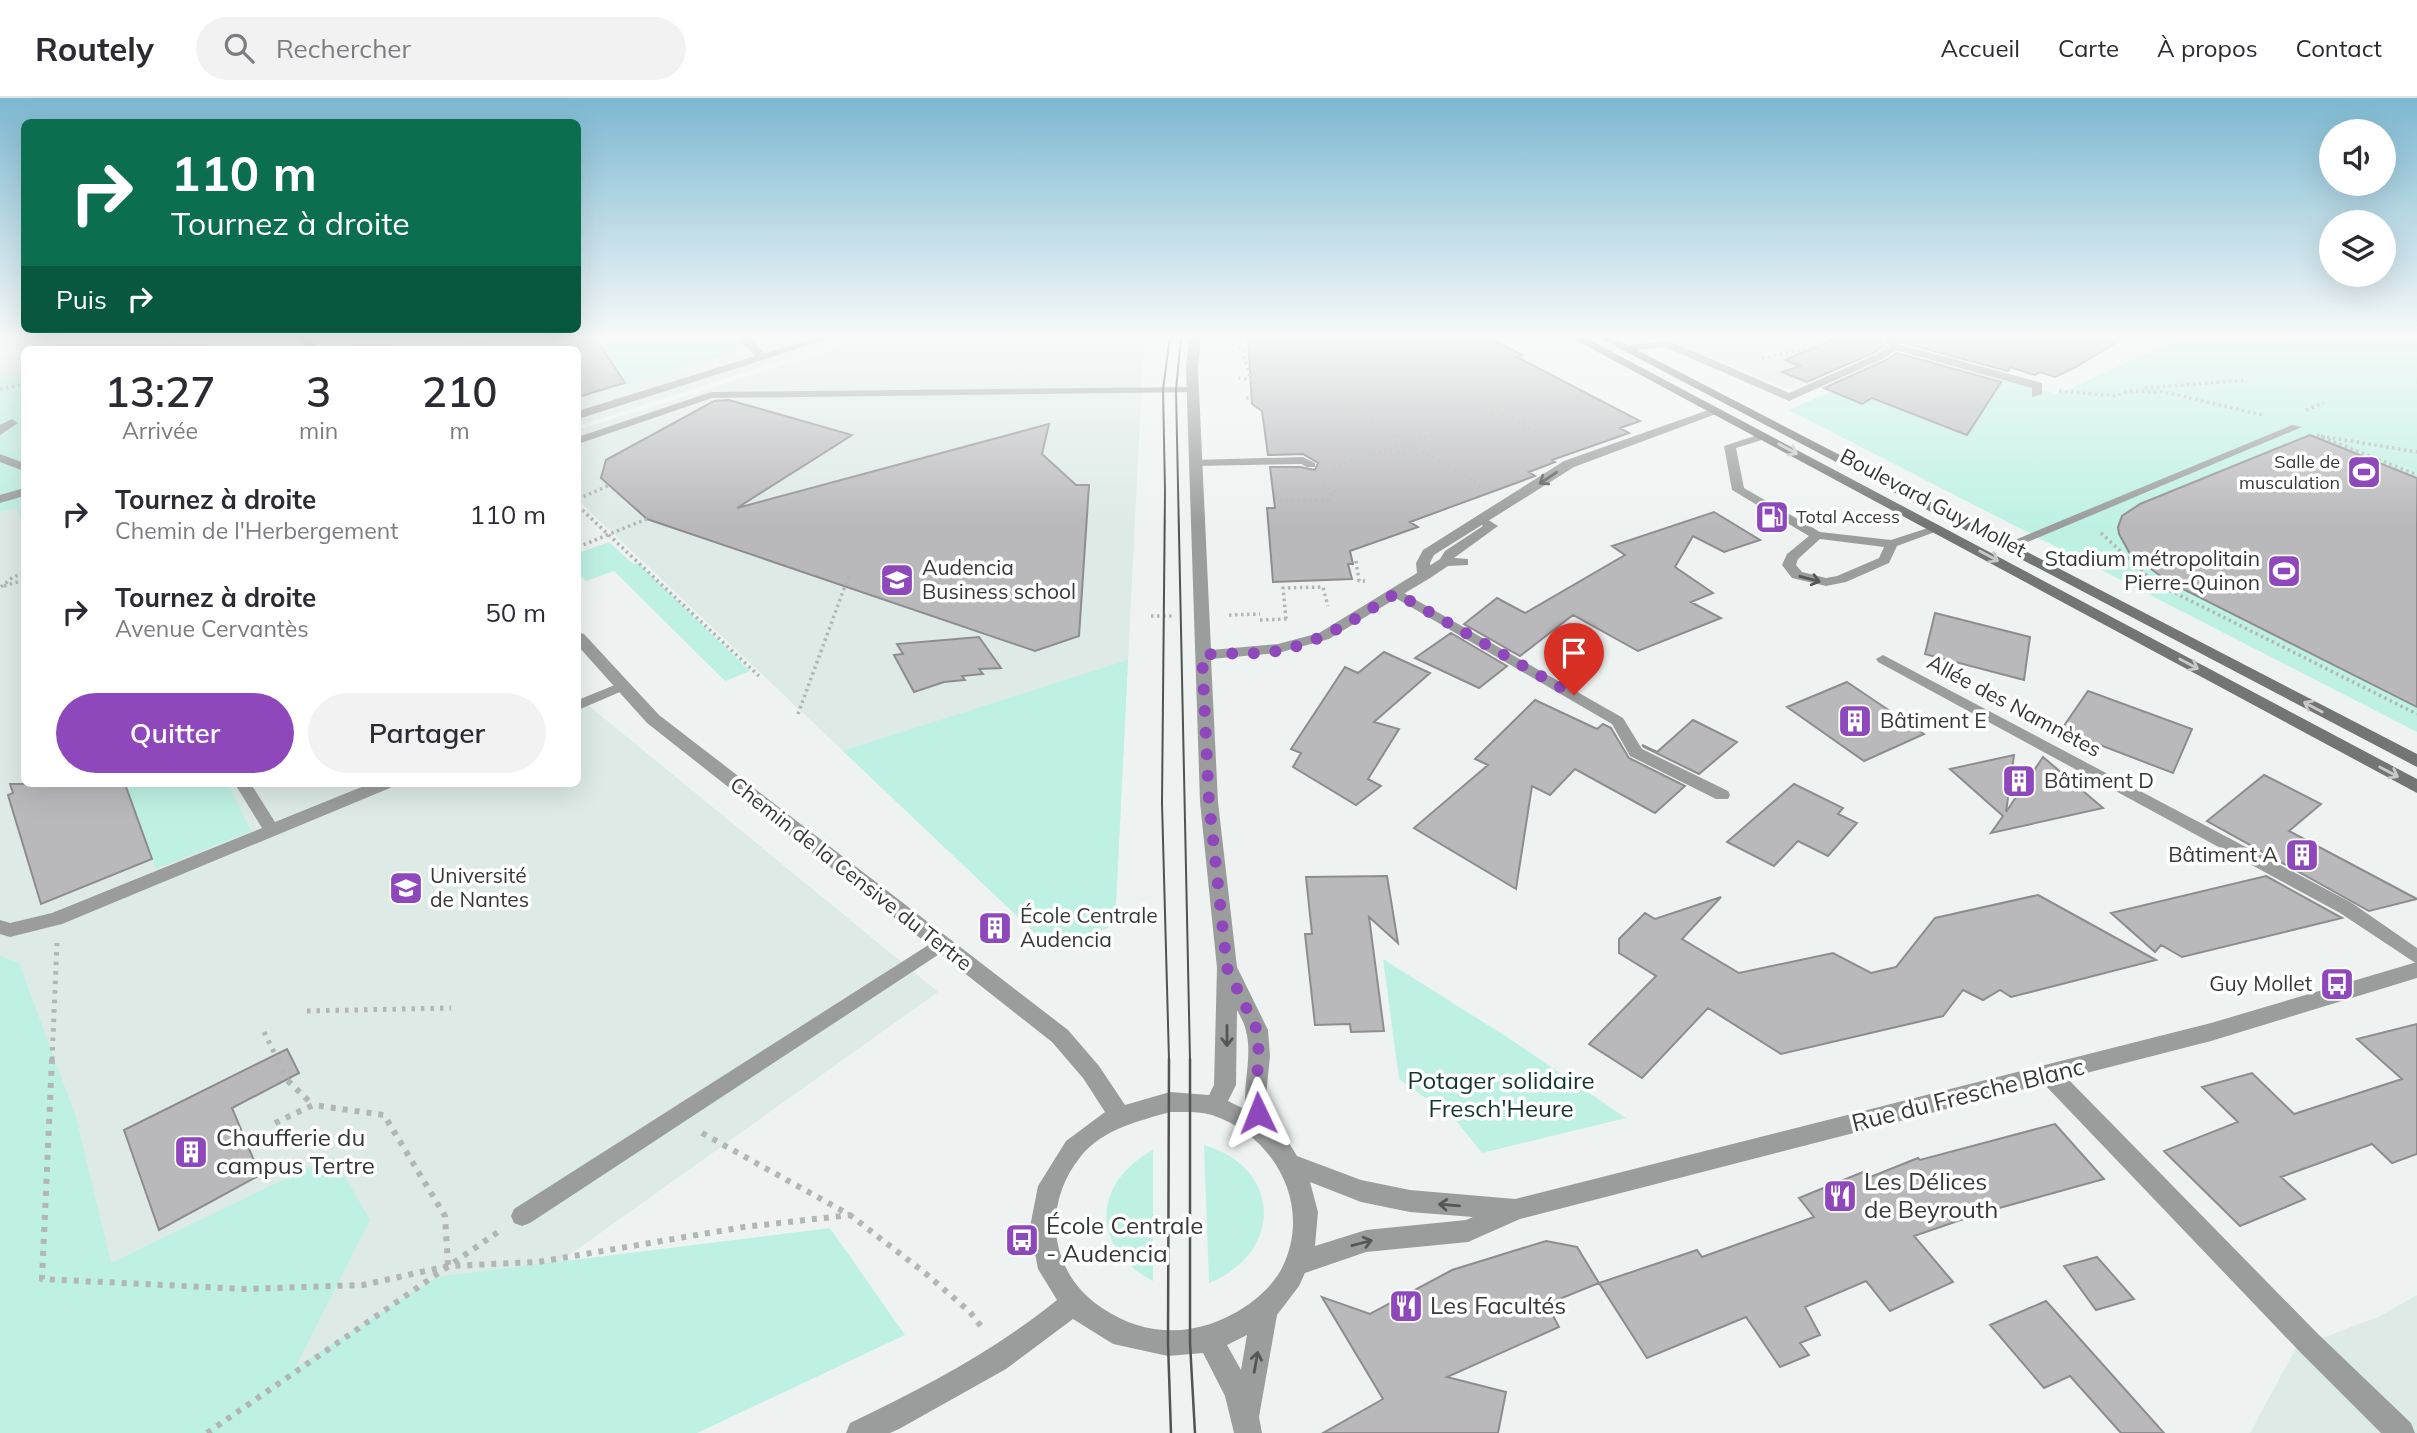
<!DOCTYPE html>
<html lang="fr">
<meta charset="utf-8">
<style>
:root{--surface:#fff;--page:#f2f2f3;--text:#2b2b33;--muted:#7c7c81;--line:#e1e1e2;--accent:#8e48bb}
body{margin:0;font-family:Mulish,sans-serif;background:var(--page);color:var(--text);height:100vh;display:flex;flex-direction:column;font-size:26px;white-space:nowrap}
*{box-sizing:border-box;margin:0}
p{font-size:23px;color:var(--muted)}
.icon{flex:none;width:38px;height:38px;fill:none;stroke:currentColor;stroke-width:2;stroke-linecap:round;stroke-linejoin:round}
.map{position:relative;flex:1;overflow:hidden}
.drawer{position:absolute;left:21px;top:248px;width:560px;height:441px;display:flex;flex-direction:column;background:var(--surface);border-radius:10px;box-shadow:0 7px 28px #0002}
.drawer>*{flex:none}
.hud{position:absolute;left:21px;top:21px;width:560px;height:214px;border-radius:10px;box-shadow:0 7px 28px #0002;background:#0b6e4f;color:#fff;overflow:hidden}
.buttons{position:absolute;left:2319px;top:21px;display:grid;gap:14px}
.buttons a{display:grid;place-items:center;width:77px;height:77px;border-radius:50%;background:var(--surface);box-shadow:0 7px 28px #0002;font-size:35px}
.pin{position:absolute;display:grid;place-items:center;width:60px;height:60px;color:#fff;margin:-72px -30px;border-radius:50% 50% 50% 0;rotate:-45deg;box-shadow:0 0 7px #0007}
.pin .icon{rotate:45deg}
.me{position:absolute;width:77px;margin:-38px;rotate:358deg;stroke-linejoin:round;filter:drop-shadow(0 0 5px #0008)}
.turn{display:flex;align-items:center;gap:24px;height:147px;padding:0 35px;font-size:32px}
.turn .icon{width:91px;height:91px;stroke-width:2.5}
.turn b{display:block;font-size:49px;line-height:60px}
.then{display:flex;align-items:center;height:66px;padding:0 35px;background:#0003;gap:14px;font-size:26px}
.eta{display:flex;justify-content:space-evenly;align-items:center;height:119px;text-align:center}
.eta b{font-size:42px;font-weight:600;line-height:49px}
.primary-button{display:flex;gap:14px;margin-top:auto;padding:14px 35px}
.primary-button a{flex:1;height:80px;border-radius:42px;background:var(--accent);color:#fff;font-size:28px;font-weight:600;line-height:80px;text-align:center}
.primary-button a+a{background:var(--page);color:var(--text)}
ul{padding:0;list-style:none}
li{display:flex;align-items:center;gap:21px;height:98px;padding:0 35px}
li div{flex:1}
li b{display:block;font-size:26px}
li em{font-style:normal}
header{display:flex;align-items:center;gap:42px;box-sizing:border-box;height:98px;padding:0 35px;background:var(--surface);border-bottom:2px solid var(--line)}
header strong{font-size:33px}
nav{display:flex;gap:38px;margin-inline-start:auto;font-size:24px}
.search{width:490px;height:63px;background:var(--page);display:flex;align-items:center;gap:18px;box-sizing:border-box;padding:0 24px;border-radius:38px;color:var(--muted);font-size:26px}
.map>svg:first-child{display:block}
.built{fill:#ddeae6}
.green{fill:#bef1e4}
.building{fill:#b9b8bb;stroke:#8e8c8f;stroke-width:2}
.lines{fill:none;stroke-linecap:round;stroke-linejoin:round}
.path-far2{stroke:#b2b6b5;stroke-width:3.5;stroke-dasharray:2.5 3.5;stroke-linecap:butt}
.path-far1{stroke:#b2b6b5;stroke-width:5;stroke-dasharray:3.5 6;stroke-linecap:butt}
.path{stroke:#b2b6b5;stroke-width:6;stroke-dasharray:5 7;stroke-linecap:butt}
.lane{fill:#9b9d9d;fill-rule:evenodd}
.street{fill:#9b9d9d;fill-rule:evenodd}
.secondary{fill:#727574;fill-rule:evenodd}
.tram-far1{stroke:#525353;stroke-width:2}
.tram{stroke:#525353;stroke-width:2.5}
.oneway{stroke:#c7c8c7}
.oneway2{stroke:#555656}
.route{stroke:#8e48bb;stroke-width:12;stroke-dasharray:0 21.6}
.labels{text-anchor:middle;stroke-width:7;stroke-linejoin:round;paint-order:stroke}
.far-poi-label{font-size:18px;fill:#373838;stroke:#fff;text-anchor:end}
.street-label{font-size:21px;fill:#373838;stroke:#fff}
.poi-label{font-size:21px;fill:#373838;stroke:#fff;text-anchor:start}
.near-park-label{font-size:24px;fill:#14362e;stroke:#fff}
.near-street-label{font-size:24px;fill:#373838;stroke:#fff}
.near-poi-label{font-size:24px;fill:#373838;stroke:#fff;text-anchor:start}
</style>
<header>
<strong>Routely</strong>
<div class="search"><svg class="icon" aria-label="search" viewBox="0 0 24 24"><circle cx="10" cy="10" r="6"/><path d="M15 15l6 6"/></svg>Rechercher</div>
<nav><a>Accueil</a><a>Carte</a><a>À propos</a><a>Contact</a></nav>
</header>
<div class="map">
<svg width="2417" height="1335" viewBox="0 0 2417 1335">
<rect width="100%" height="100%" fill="#eef3f2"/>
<path class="built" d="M0,239H854L578,328V252H24V686H578V594L588,607L938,894L320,1335H0Z
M872,239H1144L1115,826L1055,854L578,402V332Z
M1659,239H1900L1903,241L1791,292Z
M2417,1197V1335H2250L2296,1250L2378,1219Z"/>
<path class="green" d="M45,239H203L214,252H54Z
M346,239H392L399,246L378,252H358Z
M595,239H731L741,252L619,289L615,288L622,280Z
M2183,239H2417V634L1789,312L1905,260L1934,261L2058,296Z
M24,275V431L17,410L0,414V281Z
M609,444L633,466L638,465L750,573L725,583L614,473L586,483L578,475V455Z
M1128,562L1115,826L1055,854L843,653Z
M136,686H228L251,733L156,771L126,690Z
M0,858L19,865L76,1019L111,1165L333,1058L370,1122L295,1270L436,1179L830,1130L905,1237L697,1335H0Z
M1383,861L1510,941L1626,1020L1482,1055L1454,1020L1399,981Z
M1204,1047C1283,1070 1283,1155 1209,1185Z
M1153,1052V1183C1091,1150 1091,1086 1153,1052Z"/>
<path class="building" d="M578,239H595L625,285L578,299Z
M1248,239H1487L1523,257L1517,259L1640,323L1620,330L1629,335L1552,362L1555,364L1529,374L1535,378L1410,424L1418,429L1350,453L1353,466H1348L1352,481L1273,484L1267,410H1275L1270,369H1300L1315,372L1318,365L1303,356L1268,357L1262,313L1252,306Z
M1840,239H1878L1884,247L1876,254L1807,284L1782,274L1800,268L1785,262Z
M1896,239H2125L2076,269L2055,279L2040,274L2035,277L2010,269L2008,273L1900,244Z
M1897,255L2001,284L1967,337L1872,300L1862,306L1824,290L1886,262Z
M729,302L852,337L737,410L1049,326L1042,356L1076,387H1089L1079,538L1035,553L647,421L601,380L606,362L714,303Z
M2310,337L2417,380V609L2167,483L2129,454L2119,436L2118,429L2122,418L2140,406Z
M1714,414L1760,442L1724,454L1693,438L1675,469L1713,495L1691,504L1721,520L1638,553L1573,517L1520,558L1464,526L1497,500L1525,515L1625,457L1612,448Z
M1935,515L2030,539L2024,582L1925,556Z
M1451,535L1507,568L1479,590L1415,560Z
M979,539L1001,570L979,571L983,576L962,578L965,582L944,584L914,594L894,557L903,556L897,546Z
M1384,554L1430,575L1374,624L1399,631L1368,681L1381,688L1356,707L1293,669L1301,655L1291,651L1345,569L1358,575Z
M1847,584L1924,636L1864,663L1787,609Z
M2088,593L2192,631L2173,675L2061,632Z
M1535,602L1597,631L1603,626L1611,630L1629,660L1685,688L1655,715L1575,671L1550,697L1532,688L1516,791L1414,730L1488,667L1475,661Z
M1693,622L1737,644L1699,676L1644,649L1642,647L1657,654Z
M2014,657L2006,714L2043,659L2103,710L1991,735L2003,718L1950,671Z
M2264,677L2321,706L2289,733L2417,801L2369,813L2207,723Z
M10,686H125L152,761L41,806L8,697L13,695Z
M1794,686L1843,710L1838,716L1857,725L1828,758L1798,743L1774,768L1727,744Z
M1387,778L1398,845L1369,819L1384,933L1351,934L1350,926L1315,927L1305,836H1312L1306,779Z
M2266,778L2342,820L2182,859L2161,847L2155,854L2111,815Z
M2038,797L2156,862L2011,899L2000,892L1983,902L1963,892L1943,918L1781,956L1708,910L1642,980L1589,946L1656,878L1619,855V841L1645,815L1655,821L1721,799L1682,841L1739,875L1833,855L1871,875L1896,869L1935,820Z
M2417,926V1056L2392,1065L2372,1046L2281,1079L2305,1101L2240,1128L2164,1053L2238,1024L2202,989L2252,975L2294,1016L2402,981L2357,941Z
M287,951L299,975L232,1010L260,1077L159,1132L124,1032Z
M2055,1026L2104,1081L1981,1115L1914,1138L1953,1184L1890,1213L1866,1183L1805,1209L1820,1237L1800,1245L1809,1257L1780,1269L1746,1219L1647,1260L1599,1185L1697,1152L1702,1159L1814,1119L1799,1100L1863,1074L1868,1080L1918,1060L1920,1062Z
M1546,1143L1577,1149L1599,1185L1547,1206L1559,1229L1447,1279L1506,1294L1498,1335H1323L1383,1301L1322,1199L1370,1216L1452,1172Z
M2097,1159L2134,1201L2096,1212L2064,1168Z
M2046,1203L2164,1335H2121L2070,1278L2044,1290L1990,1227Z"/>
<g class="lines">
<path class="path-far2" d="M252,239L263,252
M404,239L415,252
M1223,239L1242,251L1250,279L1261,299
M154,252L188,239
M418,252L454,239
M428,252L494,242
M1411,260L1480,297L1472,299L1534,333L1537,347H1551
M1762,260L1834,246L1843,248
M1319,266L1332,274
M1238,280L1250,281
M1303,283L1485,390
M2145,290L2247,282
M0,291L24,286
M2059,293L2115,298L2130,293
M2130,293L2164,294L2263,317
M1246,300L1261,299L1377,261L1388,267L1434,253
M1347,307L1441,277
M2306,312L2324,305
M1480,320L1498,313
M1518,325L1543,317
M2317,337L2417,377
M1511,338L1529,331
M2321,338L2417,354
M1397,355L1416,349
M1333,370L1432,336
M578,401L610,387
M1279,403L1328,402L1335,393L1320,387
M578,408L759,578
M2101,435L2155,485L2417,616
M578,449L654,418
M1356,463L1359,483H1365
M4,488L24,482
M1,489L13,479L24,475
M1229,517L1260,516
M1151,518H1175
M1286,521L1283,490L1323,489L1328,508
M1260,522L1287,521
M798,616L849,477"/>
<path class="path-far1" d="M307,913L451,910
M264,934L278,962
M52,962L57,845"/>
<path class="path" d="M52,961L42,1181L245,1191L363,1187L448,1168L538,1164L744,1129L850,1117
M277,961L287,982L313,1007
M275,1025L313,1007L384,1017L445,1118L448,1167
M702,1035L850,1117L925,1175L970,1214L983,1231
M207,1335L498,1134"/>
<path class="lane" d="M1193,289L1197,290V294L712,300L578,346V339L711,294Z
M2292,327L2302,329L2011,451H2001L2000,448Z
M1764,335L1770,338L1768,340L1736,350L1744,390L1820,434L1891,442L1937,427L1943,431L1897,448L1889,465L1846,484L1826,488L1792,480L1782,467L1787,456L1809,438L1732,392L1724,348ZM1820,441L1884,449L1879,460L1837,478L1826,480L1802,474L1796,467L1798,461Z
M1303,359L1315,365V369H1307L1301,366L1195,368L1189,365L1195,362Z
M1482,418L1498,428L1454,460L1468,461V467L1448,468L1430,480H1420V474L1440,461L1445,453L1483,428L1476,422Z
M1397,491L1623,620L1642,651L1728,693L1730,697L1728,701H1716L1630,658L1612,626L1392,498V492Z
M1883,557L2352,805L2417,850V866L2340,815L1878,564L1876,561Z
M622,584L629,588L627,591L578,612V602Z
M235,686H251L275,724L369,686H392L390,690L62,826L10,839L0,836V822L10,825L52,815L262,730Z
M941,839L947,841L950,846L947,851L530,1125L522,1128L514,1125L511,1118L514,1111Z"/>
<path class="street" d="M297,239H309L321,252H309Z
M737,239H749L765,255L817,239H834L578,321V313L755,258Z
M1189,239H1201L1198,270L1211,552L1278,546L1319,535L1417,475L1416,465L1423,452L1564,363L1714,310L1724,313L1574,369L1434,457L1430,465L1432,477L1430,480L1329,541L1278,555L1211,561L1218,704L1237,869L1268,932L1270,958L1266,998L1272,1029L1289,1045L1297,1058L1361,1082L1410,1092L1515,1101L2211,925L2417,864V880L2211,943L2067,980L2318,1236L2411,1325L2415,1335H2381L2300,1254L2044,986L1520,1121L1468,1144L1366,1154L1305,1175L1299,1188L1277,1217L1259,1319L1262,1335H1234L1225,1298L1203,1255L1168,1258L1113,1246L1073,1221L1006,1271L899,1331L890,1335H846L850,1325C923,1290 994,1253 1057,1202L1038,1171L1030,1129L1038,1088L1066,1043L1105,1014L1083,980L1052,944L647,625L578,548V534L584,536L659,617L1068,932L1099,968L1125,1007L1170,994L1209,997L1214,987L1217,870L1200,704L1186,270ZM1237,912C1240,918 1245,926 1246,933C1253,959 1242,986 1246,1012L1228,1003L1236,987ZM1170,1014C1183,1014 1199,1013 1212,1017C1275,1038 1313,1108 1282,1170C1274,1185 1260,1199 1246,1208C1200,1239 1148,1241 1102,1210C1049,1175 1041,1107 1081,1058C1103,1031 1139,1023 1170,1014ZM1310,1084L1361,1104L1410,1114L1473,1119L1466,1122L1366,1132L1315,1148L1318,1114ZM1247,1237L1241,1272L1227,1247Z
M1881,239H1893L1898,246L2042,285V296L2032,299V290L1896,252L1885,260L1789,303L1665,249L1625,253L1619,250L1625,247L1670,243L1789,295L1877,256L1888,247Z
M12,321L18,325L0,337V327Z
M0,356L24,365V373L0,364Z
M24,390V398L0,405V397Z"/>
<path class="secondary" d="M1570,239H1584L2417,681V695Z
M1598,239H1612L2417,656V669Z"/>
<path class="tram-far1" d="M1181,239L1176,292L1190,962
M1169,962L1162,705L1165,392L1163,291L1170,239"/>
<path class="tram" d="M1169,961L1168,1245L1171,1335
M1190,961V1245L1195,1335"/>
</g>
<defs><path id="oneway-shaft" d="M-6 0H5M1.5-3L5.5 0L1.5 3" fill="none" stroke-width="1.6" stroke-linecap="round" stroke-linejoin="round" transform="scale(1.75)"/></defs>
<g class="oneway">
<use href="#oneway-shaft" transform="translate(1788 351) rotate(28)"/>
<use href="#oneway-shaft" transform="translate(1989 458) rotate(28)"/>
<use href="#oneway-shaft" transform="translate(2189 566) rotate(28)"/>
<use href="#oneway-shaft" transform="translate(2313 609) rotate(-152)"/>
<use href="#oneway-shaft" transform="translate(2389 674) rotate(28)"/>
</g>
<g class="oneway2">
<use href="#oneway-shaft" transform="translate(1548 380) rotate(146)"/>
<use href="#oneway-shaft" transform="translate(1810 481) rotate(15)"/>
<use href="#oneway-shaft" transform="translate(1227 938) rotate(90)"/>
<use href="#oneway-shaft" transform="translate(1449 1107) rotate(-175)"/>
<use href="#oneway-shaft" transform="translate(1362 1145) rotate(-15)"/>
<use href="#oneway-shaft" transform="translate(1256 1264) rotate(-80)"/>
</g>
<linearGradient id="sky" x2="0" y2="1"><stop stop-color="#7cb8d1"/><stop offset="0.56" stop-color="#f7faf9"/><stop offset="1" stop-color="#f7faf9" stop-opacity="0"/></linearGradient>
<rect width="2417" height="426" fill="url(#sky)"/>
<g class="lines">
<path class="route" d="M1258,1015L1255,998L1259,958L1257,932L1227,870L1209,704L1202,557C1222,555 1242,556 1262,555C1313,551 1355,521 1396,495L1574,597"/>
</g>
<defs>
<g id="stadium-square" transform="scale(1.75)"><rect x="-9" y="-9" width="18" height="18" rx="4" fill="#8e48bb" stroke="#fff"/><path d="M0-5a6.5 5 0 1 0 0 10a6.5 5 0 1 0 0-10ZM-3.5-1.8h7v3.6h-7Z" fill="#fff"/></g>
<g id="fuel-square" transform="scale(1.75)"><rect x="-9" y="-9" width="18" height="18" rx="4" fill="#8e48bb" stroke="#fff"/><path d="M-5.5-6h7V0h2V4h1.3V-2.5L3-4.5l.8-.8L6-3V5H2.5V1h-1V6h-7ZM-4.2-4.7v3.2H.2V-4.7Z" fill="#fff"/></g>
<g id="university-square" transform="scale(1.75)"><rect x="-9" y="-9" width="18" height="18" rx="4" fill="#8e48bb" stroke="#fff"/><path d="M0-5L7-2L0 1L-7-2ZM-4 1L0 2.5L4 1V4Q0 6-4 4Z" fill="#fff"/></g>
<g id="building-square" transform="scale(1.75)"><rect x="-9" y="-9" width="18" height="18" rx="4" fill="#8e48bb" stroke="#fff"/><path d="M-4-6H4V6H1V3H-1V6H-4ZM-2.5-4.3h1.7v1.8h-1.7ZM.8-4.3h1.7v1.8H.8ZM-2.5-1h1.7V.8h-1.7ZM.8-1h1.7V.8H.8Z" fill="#fff"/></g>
<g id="bus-square" transform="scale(1.75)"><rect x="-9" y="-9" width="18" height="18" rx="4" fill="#8e48bb" stroke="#fff"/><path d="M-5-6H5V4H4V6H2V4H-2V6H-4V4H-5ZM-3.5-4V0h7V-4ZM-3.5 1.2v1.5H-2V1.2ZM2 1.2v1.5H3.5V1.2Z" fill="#fff"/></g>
<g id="restaurant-square" transform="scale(1.75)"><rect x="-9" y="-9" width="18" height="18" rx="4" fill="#8e48bb" stroke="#fff"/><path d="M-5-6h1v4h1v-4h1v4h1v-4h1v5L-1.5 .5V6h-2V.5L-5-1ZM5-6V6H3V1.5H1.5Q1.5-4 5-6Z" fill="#fff"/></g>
</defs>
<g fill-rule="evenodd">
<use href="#stadium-square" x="2364" y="374"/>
<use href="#fuel-square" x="1772" y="419"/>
<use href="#stadium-square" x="2284" y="473"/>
<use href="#university-square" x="897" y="482"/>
<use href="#building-square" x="1855" y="623"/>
<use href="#building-square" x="2019" y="683"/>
<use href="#building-square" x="2302" y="757"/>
<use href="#university-square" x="406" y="790"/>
<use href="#building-square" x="995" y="830"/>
<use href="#bus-square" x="2337" y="886"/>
<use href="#building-square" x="191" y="1054"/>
<use href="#restaurant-square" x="1840" y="1098"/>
<use href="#bus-square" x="1022" y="1142"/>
<use href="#restaurant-square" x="1406" y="1208"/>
</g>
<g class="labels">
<g class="far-poi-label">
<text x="2340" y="370">Salle de<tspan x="2340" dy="21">musculation</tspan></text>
<text x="1796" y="425" text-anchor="start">Total Access</text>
</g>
<g class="street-label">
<text transform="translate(1933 405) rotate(28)" y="7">Boulevard Guy Mollet</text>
<text transform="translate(2014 608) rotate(28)" y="7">Allée des Namnètes</text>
<text transform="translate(851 776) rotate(38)" y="7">Chemin de la Censive du Tertre</text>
</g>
<g class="poi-label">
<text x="2260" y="468" text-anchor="end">Stadium métropolitain<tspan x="2260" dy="24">Pierre-Quinon</tspan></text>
<text x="922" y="477">Audencia<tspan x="922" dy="24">Business school</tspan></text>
<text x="1880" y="630">Bâtiment E</text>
<text x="2044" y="690">Bâtiment D</text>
<text x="2278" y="764" text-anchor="end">Bâtiment A</text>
<text x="430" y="785">Université<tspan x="430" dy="24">de Nantes</tspan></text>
<text x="1020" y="825">École Centrale<tspan x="1020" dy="24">Audencia</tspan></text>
<text x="2312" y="893" text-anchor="end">Guy Mollet</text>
</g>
<g class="near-park-label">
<text x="1501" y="991">Potager solidaire<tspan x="1501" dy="28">Fresch'Heure</tspan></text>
</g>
<g class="near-street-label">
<text transform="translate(1968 997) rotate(-14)" y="8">Rue du Fresche Blanc</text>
</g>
<g class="near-poi-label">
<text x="216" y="1048">Chaufferie du<tspan x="216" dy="28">campus Tertre</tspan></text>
<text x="1864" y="1092">Les Délices<tspan x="1864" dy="28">de Beyrouth</tspan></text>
<text x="1046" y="1136">École Centrale<tspan x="1046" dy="28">- Audencia</tspan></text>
<text x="1430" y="1216">Les Facultés</text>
</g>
</g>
</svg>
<div class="buttons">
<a><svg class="icon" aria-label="sound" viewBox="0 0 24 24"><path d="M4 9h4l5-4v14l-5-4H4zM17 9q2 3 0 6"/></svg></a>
<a><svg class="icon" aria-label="layers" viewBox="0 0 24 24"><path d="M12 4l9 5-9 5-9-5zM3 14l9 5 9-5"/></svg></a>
</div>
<div class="pin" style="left:1574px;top:597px;background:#d93025"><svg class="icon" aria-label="arrive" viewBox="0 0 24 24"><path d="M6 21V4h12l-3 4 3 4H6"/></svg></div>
<svg class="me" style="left:1258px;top:1015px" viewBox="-20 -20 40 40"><path d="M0-17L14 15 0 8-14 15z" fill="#8e48bb" stroke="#fff" stroke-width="4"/></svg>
<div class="hud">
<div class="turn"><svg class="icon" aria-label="right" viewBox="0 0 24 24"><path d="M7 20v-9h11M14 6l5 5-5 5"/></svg><div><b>110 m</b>Tournez à droite</div></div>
<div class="then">Puis<svg class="icon" aria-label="right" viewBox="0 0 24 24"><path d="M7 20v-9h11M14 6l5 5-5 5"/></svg></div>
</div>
<section class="drawer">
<div class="eta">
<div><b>13:27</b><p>Arrivée</p></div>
<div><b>3</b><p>min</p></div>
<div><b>210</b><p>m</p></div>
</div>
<ul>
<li><svg class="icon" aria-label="right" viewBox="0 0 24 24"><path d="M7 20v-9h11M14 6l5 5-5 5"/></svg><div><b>Tournez à droite</b><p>Chemin de l'Herbergement</p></div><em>110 m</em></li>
<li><svg class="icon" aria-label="right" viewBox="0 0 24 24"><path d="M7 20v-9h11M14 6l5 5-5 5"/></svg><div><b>Tournez à droite</b><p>Avenue Cervantès</p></div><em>50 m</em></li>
</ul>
<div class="primary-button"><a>Quitter</a><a>Partager</a></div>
</section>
</div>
